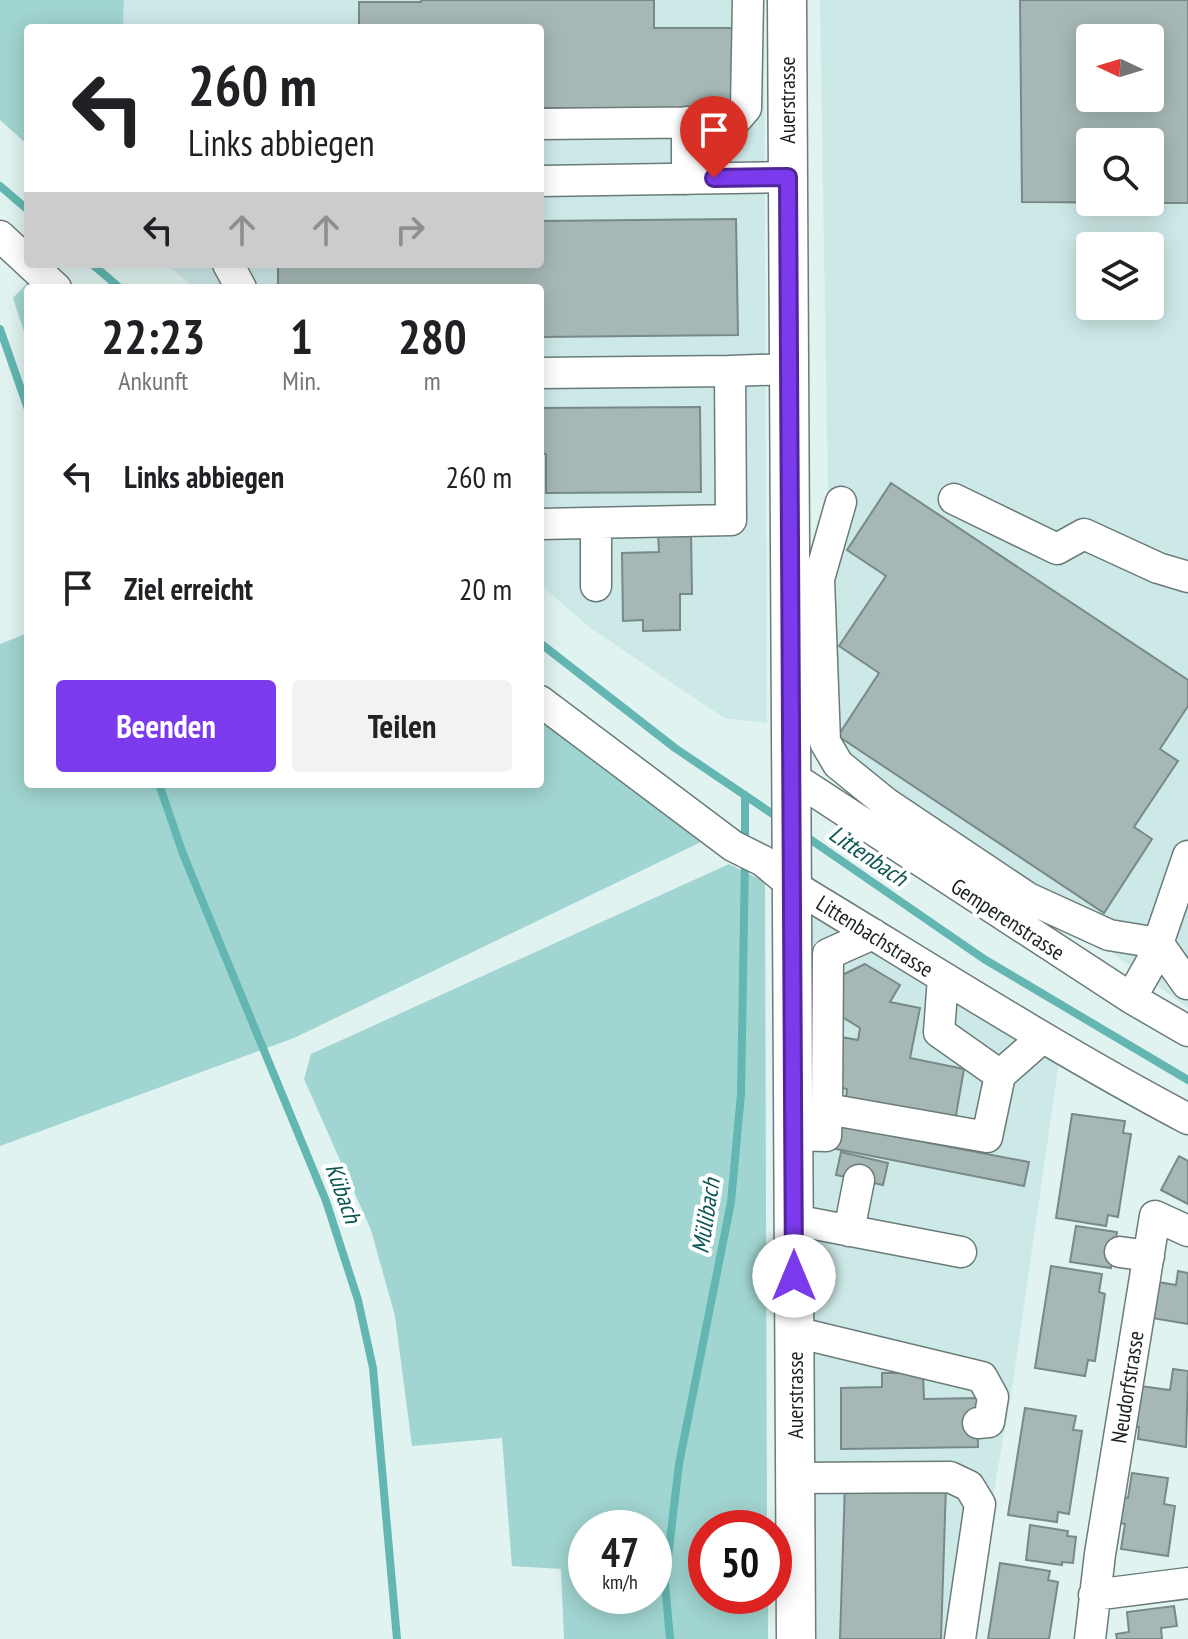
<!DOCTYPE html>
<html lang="de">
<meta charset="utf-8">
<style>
:root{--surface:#fff;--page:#f2f2f2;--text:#202124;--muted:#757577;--accent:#7c3aed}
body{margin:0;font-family:"PT Sans Narrow",sans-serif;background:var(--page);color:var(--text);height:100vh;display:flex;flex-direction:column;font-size:30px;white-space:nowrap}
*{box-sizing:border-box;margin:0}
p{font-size:26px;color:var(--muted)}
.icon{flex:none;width:44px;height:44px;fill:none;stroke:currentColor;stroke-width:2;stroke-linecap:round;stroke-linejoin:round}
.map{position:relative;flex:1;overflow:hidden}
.panel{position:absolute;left:24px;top:284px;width:520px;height:504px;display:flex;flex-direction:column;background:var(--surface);border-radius:8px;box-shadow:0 4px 20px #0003}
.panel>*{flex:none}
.hud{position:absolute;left:24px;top:24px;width:520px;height:244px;border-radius:8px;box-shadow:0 4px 20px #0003;background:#fff;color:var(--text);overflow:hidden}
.needle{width:52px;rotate:274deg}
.controls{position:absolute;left:1076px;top:24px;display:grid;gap:16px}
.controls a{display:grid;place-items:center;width:88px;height:88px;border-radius:8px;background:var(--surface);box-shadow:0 4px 20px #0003;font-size:40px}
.speed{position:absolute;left:568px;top:1510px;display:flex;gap:16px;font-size:40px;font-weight:700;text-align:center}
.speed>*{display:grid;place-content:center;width:104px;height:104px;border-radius:50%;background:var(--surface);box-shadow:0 4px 20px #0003;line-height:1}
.speed small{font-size:20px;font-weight:400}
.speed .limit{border:12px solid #d22;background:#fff;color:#111}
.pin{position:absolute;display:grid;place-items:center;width:68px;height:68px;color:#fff;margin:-82px -34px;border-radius:50% 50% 50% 0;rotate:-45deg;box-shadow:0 0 8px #0007}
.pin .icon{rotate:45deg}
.me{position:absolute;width:88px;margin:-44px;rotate:0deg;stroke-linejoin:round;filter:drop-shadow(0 0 6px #0008)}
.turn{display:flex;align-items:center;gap:28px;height:168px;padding:0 32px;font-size:36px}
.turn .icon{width:104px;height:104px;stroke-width:2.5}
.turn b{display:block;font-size:56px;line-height:68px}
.lanes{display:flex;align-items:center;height:76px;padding:0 32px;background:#0003;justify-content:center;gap:40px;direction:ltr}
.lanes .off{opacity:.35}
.eta{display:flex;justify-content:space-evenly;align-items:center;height:136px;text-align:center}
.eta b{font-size:48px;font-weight:800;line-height:56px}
.primary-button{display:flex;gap:16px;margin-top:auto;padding:16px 32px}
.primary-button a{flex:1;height:92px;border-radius:8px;background:var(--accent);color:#fff;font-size:32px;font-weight:800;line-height:92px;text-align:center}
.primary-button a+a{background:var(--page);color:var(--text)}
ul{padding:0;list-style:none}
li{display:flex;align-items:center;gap:24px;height:112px;padding:0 32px}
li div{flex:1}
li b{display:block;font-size:30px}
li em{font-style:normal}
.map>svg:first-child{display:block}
.built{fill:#cde9e7;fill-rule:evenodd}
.green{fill:#a1d5d1;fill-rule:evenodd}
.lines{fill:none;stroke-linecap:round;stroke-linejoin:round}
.stream{stroke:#63b6b1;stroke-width:8}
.building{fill:#a6b8b6;stroke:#788988;stroke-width:2;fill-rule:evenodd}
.minor-casing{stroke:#6a7b79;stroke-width:33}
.major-casing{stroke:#6a7b79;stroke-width:41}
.minor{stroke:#fff;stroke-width:30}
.major{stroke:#fff;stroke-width:38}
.route-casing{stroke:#51269a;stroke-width:20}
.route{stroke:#7c3aed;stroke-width:14}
.labels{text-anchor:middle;stroke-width:8;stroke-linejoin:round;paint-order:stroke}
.street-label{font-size:22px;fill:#1a2120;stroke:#fff}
.water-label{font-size:24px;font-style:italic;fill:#0c5653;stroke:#fff}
</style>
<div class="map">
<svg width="1188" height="1639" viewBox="0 0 1188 1639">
<rect width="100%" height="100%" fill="#e0f3f1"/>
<path class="built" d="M124,0H764L767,723L724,718L589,627L540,584V288H195L166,264H540V28H123Z
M820,0H1188V1008L832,749ZM1090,38H1150V98H1090ZM1090,142H1150V202H1090ZM1090,246H1150V306H1090Z
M792,885L1061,1048L1012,1389L968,1639H796Z"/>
<path class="green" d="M0,0H124L123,28H28V145L0,120Z
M30,280L39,288H28V344L13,298Z
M28,633V784H540V713L703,841L294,1038L0,1146V644Z
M729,864L765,882L767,1528H706V1596H768V1639H564L561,1569L512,1566L502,1438L412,1446L395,1316L371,1230L304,1079L311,1054ZM586,1528H654V1596H586Z"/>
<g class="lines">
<path class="stream" d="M0,186L28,210
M92,264L120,288
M0,329L28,409
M540,643L675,748L780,819
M159,784L183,854L326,1201L358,1300L373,1368L397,1639
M745,795V845
M804,835L984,959L1188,1080
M670,1639L665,1583L679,1464L731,1202L741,1094L745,858"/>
</g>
<path class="building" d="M421,0H654V28H741V108H540V28H359V2H421Z
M1020,0H1188V203L1022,202ZM1090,38H1150V98H1090ZM1090,142H1150V202H1090Z
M736,219L738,335L540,337V288H278V264H540V221Z
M700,407L701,492L546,493V454H540V408Z
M891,483L1188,680V706L1160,749L1178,761L1134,827L1152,839L1104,913L838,736L879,673L839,646L886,576L847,550Z
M658,532H691L692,594H680V630L643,631V620L623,621L622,553L659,552Z
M865,964L900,985L890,1002L920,1008L910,1058L964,1069L955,1121L846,1099L847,1089L822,1084L830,1035L858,1040L860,1028L834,1012V979Z
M1072,1114L1125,1121L1123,1133L1131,1134L1118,1217L1108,1215L1106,1226L1056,1218Z
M841,1126L1029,1162L1024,1186L836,1149Z
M841,1152L888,1163L883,1185L836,1175Z
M1179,1156L1188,1161V1204L1161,1190Z
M1076,1226L1117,1232L1111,1268L1070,1262Z
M1051,1266L1102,1274L1099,1292L1105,1294L1095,1361L1088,1360L1085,1376L1035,1368Z
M1178,1271L1188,1273V1324L1152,1318L1158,1282L1176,1285Z
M1173,1369L1188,1371L1186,1447L1138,1439L1139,1427H1134L1141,1386L1170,1390Z
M882,1373H923L924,1399L977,1398L978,1447L841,1449V1388L882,1387Z
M1025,1408L1076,1416L1073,1430L1082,1431L1069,1514L1058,1512L1057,1522L1008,1515Z
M1132,1473L1168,1478L1164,1504L1175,1506L1168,1556L1121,1549L1125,1524L1120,1523L1124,1497L1128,1498Z
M845,1483L946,1486L941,1639H840Z
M1030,1525L1068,1531L1067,1536L1076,1537L1073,1563L1062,1562V1565L1026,1560Z
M1000,1563L1050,1571L1048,1580L1058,1582L1049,1639H988Z
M1174,1606L1177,1626L1161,1628L1162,1639H1117L1116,1634L1129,1632L1127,1612Z"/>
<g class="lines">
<g class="minor-casing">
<path id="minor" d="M687,122V179
M540,124L734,122L746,108L748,0
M540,181L788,177
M0,236L28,262
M30,264L56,288
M228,264L241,288
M540,373L730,371
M954,499L1057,549L1084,534L1158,568L1188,577
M841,502L819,579L825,742L838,764L886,803L1028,898L1109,935L1158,943L1187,984
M596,523V586
M540,524L731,520L730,371L789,369
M540,701L733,846L763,861L792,885C923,964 1052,1047 1188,1119
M791,776L1131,998L1188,1031
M1131,998L1152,961L1188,856
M1000,1075L1042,1038
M827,1109L828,954L873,934
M793,1135L826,1136L827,1109L987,1137L1000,1075L939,1032L943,978
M794,1220L961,1252
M849,1231L859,1180
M1120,1252L1149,1256
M795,1332L982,1377L993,1397L989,1422L978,1423
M795,1478L950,1477L969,1486L980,1504L960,1639
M1094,1595L1188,1583
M1090,1639L1100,1554L1155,1216L1188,1231"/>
</g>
<g class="major-casing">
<path id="major" d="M787,0L796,1639"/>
</g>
<use href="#minor" class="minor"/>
<use href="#major" class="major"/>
</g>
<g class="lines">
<g class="route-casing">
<path id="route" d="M714,178L788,177L794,1276"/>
</g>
<use href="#route" class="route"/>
</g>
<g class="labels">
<g class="street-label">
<text transform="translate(787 100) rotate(-90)" y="8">Auerstrasse</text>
<text transform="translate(1008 919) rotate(33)" y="8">Gemperenstrasse</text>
<text transform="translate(875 936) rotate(32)" y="8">Littenbachstrasse</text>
<text transform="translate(1127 1387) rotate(-81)" y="8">Neudorfstrasse</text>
<text transform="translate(795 1395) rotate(-90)" y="8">Auerstrasse</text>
</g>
<g class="water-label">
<text transform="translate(868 856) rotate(34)" y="8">Littenbach</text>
<text transform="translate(343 1193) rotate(70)" y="8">Kübach</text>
<text transform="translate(706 1216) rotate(-81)" y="8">Mülibach</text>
</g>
</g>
</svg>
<div class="controls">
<a><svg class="needle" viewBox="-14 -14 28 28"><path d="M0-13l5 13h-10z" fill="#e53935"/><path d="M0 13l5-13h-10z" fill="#757577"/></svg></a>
<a><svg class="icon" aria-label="search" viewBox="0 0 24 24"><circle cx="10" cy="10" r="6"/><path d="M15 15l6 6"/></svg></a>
<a><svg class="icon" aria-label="layers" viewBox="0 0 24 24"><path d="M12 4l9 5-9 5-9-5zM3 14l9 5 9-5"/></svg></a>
</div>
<div class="speed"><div>47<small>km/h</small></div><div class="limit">50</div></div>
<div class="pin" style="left:714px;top:178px;background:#d93025"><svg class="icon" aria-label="arrive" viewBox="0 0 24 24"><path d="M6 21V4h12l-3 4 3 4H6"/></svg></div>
<svg class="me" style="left:794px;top:1276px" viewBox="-20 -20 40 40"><circle r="19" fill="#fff"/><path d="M0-13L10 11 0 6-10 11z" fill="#7c3aed"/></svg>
<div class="hud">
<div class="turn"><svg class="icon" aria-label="left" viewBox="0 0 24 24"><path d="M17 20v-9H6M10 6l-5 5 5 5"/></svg><div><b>260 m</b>Links abbiegen</div></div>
<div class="lanes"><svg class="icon" aria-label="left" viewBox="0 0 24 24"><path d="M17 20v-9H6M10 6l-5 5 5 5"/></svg><svg class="icon off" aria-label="ahead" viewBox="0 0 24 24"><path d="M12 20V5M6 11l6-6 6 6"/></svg><svg class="icon off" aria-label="ahead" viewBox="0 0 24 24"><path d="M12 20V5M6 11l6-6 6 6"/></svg><svg class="icon off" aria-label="right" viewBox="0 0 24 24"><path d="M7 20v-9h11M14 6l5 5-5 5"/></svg></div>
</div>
<section class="panel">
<div class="eta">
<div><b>22:23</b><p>Ankunft</p></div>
<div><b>1</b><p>Min.</p></div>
<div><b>280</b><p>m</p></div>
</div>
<ul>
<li><svg class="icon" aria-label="left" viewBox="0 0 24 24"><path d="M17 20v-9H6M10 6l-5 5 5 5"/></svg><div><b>Links abbiegen</b></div><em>260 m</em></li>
<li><svg class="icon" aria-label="arrive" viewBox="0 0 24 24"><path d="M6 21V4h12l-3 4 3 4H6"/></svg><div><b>Ziel erreicht</b></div><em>20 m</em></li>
</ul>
<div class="primary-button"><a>Beenden</a><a>Teilen</a></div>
</section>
</div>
